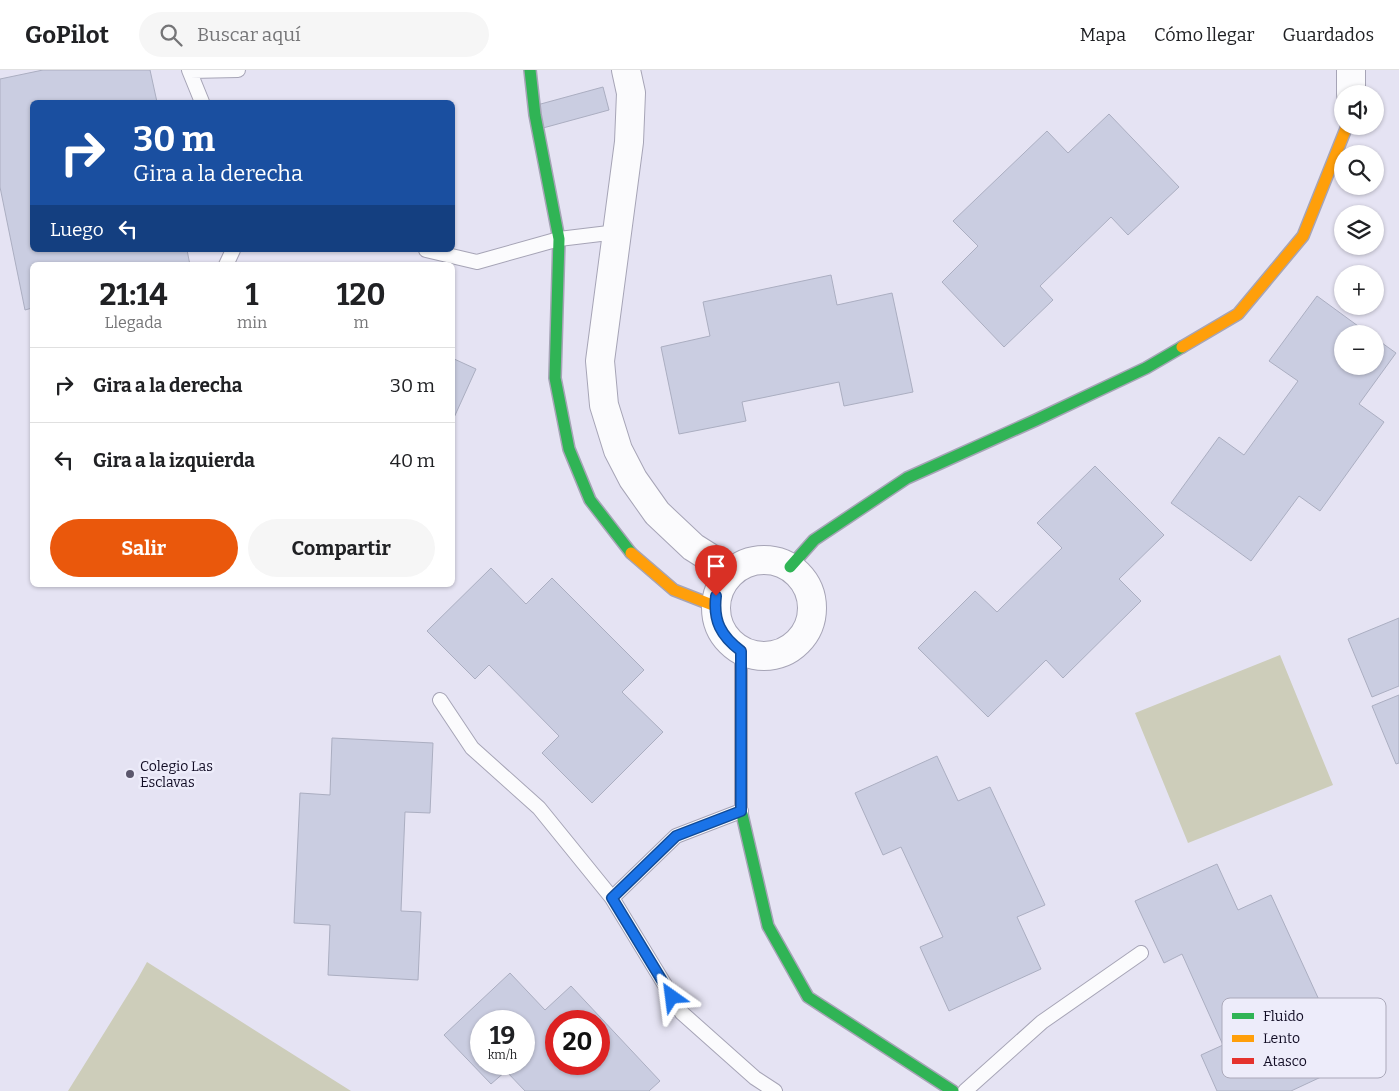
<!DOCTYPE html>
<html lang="es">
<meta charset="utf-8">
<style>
:root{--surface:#fff;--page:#f6f6f6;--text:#202124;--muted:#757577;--line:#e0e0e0;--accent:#ea580c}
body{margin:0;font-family:Bitter,serif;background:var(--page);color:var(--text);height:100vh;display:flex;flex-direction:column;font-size:19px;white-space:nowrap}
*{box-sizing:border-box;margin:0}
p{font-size:16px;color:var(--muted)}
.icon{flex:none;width:28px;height:28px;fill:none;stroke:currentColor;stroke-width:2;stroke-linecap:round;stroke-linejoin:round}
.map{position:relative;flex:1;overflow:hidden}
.side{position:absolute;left:30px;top:192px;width:425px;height:325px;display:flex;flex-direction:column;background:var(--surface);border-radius:8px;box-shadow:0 1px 4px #0004}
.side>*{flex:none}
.top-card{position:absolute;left:30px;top:30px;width:425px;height:152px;border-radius:8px;box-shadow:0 1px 4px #0004;background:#1a4fa0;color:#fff;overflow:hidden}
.controls{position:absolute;left:1334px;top:15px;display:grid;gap:10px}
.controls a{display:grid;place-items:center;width:50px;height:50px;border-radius:50%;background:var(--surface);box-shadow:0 1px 4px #0004;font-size:25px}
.speed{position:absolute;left:470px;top:940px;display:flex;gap:10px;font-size:25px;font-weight:700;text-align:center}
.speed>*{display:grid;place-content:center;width:65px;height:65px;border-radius:50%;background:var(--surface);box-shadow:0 1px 4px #0004;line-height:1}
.speed small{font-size:12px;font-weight:400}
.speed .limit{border:8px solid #d22;background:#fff;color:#111}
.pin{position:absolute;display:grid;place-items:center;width:42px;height:42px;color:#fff;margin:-51px -21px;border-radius:50% 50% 50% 0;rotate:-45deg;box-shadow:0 0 5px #0007}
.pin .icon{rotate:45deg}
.me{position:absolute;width:55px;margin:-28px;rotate:329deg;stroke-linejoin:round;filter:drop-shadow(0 0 4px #0008)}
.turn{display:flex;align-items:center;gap:18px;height:105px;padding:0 20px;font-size:22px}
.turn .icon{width:65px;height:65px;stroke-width:2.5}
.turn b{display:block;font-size:35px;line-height:42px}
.then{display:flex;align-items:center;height:48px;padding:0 20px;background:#0003;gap:10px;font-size:19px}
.eta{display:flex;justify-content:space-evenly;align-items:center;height:85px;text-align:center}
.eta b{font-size:30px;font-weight:700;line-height:35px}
.action{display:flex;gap:10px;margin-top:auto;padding:10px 20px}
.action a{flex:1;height:58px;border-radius:30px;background:var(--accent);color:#fff;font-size:20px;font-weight:700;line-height:58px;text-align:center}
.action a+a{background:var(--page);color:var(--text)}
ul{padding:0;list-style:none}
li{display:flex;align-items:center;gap:15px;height:75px;padding:0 20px;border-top:1px solid var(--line)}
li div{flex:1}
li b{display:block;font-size:19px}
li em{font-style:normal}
header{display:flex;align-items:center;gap:30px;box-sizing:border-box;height:70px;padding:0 25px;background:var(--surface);border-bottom:1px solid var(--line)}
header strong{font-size:24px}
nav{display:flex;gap:28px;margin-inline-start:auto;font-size:18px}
.search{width:350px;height:45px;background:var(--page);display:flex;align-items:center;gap:12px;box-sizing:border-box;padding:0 18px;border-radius:28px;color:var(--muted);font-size:19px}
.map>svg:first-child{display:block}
.green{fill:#cdcdba}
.building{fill:#cacde1;stroke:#abaec1;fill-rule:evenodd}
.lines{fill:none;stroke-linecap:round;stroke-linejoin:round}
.lane-casing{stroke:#a6a4b6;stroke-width:16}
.street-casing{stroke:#a6a4b6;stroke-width:30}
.fast-casing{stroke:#a6a4b6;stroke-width:14}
.slow-casing{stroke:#a6a4b6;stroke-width:14}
.jam-casing{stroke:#a6a4b6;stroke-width:14}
.lane{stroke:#fbfbfd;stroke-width:14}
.street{stroke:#fbfbfd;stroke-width:28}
.fast{stroke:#30b455;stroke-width:11}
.slow{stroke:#ff9f0a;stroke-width:11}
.jam{stroke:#e5322d;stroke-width:11}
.route-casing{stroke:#114b97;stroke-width:12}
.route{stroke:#1a73e8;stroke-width:9}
.poi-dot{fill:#5b576c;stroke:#edecfa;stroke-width:2}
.labels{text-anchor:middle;stroke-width:5;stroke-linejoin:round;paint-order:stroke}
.poi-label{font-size:14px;fill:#110c24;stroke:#edecfa;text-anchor:start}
.key{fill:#edecfa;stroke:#aba9ba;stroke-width:1}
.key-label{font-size:14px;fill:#110c24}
</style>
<header>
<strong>GoPilot</strong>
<div class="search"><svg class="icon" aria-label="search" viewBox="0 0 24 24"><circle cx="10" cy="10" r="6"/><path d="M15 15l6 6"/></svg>Buscar aquí</div>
<nav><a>Mapa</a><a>Cómo llegar</a><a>Guardados</a></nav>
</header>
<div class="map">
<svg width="1399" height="1021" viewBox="0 0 1399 1021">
<rect width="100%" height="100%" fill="#e5e3f3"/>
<path class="green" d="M1280,585L1333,715L1188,773L1135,643Z
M147,892L351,1021H68L137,910Z"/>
<path class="building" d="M43,0H150L157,32H32V180H187L190,195H32V238L25,240L0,117V9Z
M603,17L609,40L543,58L537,35Z
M1109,44L1179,117L1128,165L1111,147L1040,216L1053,230L1004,277L942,212L978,176L953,151L1047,61L1068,83Z
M831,205L837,235L892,223L913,322L844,336L839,312L742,332L746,351L679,364L661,277L710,266L703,232Z
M1317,226L1369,264H1342V296H1375V268L1396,283L1359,334L1384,352L1320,441L1299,426L1251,491L1171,433L1219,367L1244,385L1298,311L1269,291Z
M452,288L476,299L452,352Z
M1095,396L1164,465L1119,509L1141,531L1063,608L1046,590L988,647L918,578L975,521L997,542L1062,478L1037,453Z
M491,498L526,534L552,508L644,600L622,622L663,662L592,733L542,683L559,666L489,595L475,609L427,561Z
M1399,548V616L1372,627L1348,569Z
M1399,625V693L1396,694L1372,636Z
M332,668L433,673L430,743L405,742L401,841L421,842L418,910L328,905L330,855L294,853L300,723L330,725Z
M937,686L958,731L990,717L1045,835L1017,847L1041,899L949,941L920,877L943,867L901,777L883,785L855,723Z
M1217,794L1238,840L1271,825L1325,943L1298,956L1321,1007L1291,1021H1217L1201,985L1223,975L1182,884L1164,893L1135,831Z
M510,903L545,940L571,916L660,1011L649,1021H525L506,1001L491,1014L444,965ZM481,951H524V994H481ZM556,951H599V994H556Z"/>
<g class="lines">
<g class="lane-casing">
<path id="lane" d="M189,0L202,32
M190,1L238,0
M426,180L477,192L559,169L617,162
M226,195L233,180
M440,630L472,678L539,738L612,828L682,943L755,1008L775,1021
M612,828L676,766L741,741
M965,1021L1042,952L1141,883"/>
</g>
<g class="street-casing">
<path id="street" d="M626,0L631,23L629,72L600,291L604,335L618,380L633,409L657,443L693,477L731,501
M1351,0V24
M716 538a48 48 0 1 1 96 0a48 48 0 1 1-96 0Z"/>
</g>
<g class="fast-casing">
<path id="fast" d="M530,0L535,45L559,169L555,308L569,379L590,430L631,483
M790,497L814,470L907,408L1036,350L1146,298L1182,277
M741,740L768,856L808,927L953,1021"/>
</g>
<g class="slow-casing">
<path id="slow" d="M1182,277L1238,244L1303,166L1347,56
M631,483L674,520L715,536"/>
</g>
<g class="jam-casing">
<path id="jam" d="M741,581V740"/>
</g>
<use href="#lane" class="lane"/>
<use href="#street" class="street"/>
<use href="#fast" class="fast"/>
<use href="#slow" class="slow"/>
<use href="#jam" class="jam"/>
</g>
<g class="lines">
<g class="route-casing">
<path id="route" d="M672,927L612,828L676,766L741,741V581C721,566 713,551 716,526"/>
</g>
<use href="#route" class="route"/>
</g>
<circle class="poi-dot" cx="130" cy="704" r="5"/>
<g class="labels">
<g class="poi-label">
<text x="140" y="701">Colegio Las<tspan x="140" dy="16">Esclavas</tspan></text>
</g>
</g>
<rect x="1222" y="928" width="164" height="80" rx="8" class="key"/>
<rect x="1232" y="943" width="22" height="6" fill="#30b455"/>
<rect x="1232" y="965" width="22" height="7" fill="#ff9f0a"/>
<rect x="1232" y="988" width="22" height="6" fill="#e5322d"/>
<g class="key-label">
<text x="1263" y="951">Fluido</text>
<text x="1263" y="973">Lento</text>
<text x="1263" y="996">Atasco</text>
</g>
</svg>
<div class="controls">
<a><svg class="icon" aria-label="sound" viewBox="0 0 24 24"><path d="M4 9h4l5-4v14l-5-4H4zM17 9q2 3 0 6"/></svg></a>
<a><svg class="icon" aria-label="search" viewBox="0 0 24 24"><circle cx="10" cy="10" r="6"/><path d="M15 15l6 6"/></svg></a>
<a><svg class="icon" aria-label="layers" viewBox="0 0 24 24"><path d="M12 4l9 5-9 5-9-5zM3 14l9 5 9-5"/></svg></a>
<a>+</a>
<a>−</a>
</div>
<div class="speed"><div>19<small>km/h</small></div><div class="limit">20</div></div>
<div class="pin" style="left:716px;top:526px;background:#d93025"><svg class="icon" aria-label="arrive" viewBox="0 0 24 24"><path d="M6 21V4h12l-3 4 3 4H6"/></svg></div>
<svg class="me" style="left:672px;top:927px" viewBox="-20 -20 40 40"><path d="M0-17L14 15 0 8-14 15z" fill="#1a73e8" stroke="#fff" stroke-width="4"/></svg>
<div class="top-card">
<div class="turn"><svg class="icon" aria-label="right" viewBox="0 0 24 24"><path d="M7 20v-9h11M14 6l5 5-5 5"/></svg><div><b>30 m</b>Gira a la derecha</div></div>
<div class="then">Luego<svg class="icon" aria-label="left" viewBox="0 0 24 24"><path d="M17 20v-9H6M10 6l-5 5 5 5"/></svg></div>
</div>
<section class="side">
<div class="eta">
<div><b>21:14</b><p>Llegada</p></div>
<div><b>1</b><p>min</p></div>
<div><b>120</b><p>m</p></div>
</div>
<ul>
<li><svg class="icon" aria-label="right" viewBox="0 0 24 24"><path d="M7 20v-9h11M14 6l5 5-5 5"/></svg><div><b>Gira a la derecha</b></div><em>30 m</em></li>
<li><svg class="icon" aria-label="left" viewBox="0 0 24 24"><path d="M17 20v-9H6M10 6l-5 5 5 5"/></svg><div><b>Gira a la izquierda</b></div><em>40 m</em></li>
</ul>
<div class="action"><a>Salir</a><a>Compartir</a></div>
</section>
</div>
